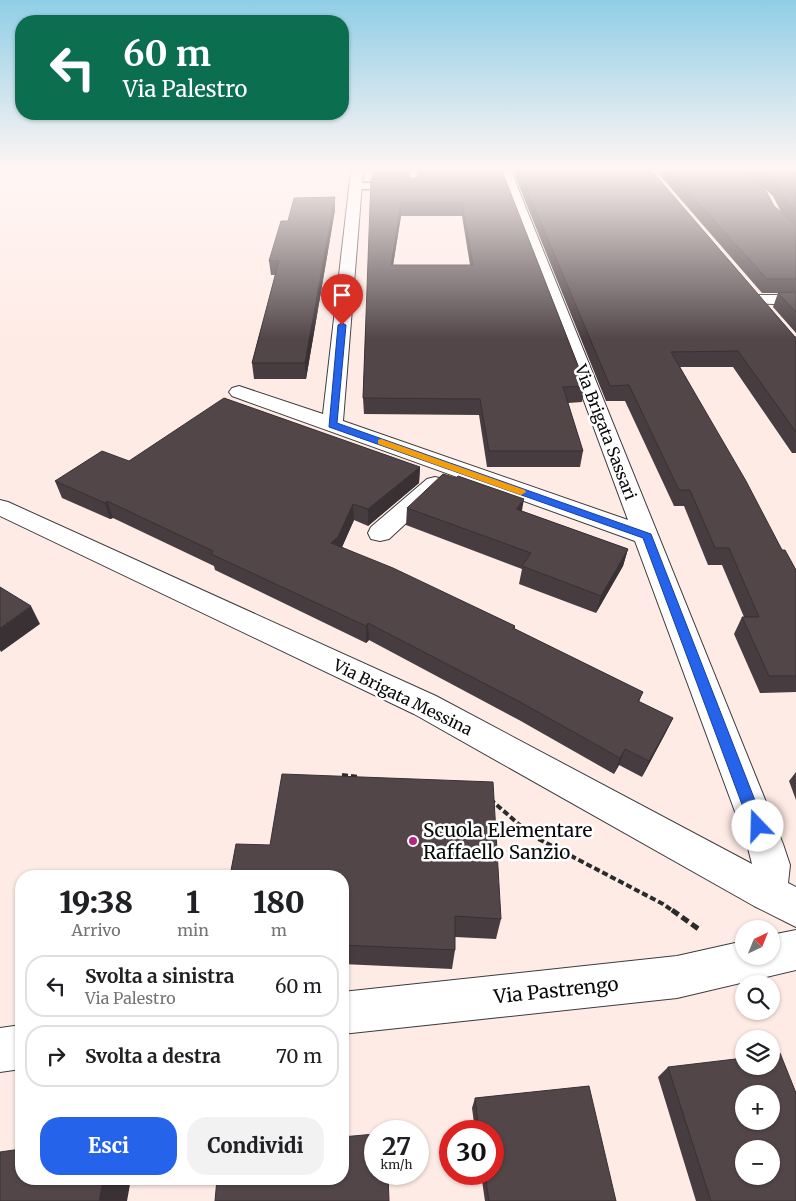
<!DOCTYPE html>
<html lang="it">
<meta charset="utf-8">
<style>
:root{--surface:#fff;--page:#f2f2f2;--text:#202124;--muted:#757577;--line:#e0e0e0;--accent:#2563eb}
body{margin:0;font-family:Merriweather,serif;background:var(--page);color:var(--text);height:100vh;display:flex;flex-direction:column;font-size:19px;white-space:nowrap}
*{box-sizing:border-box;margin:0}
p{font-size:16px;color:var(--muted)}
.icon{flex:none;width:28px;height:28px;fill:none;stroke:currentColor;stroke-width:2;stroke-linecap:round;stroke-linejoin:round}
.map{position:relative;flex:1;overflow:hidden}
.sheet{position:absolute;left:15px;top:870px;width:334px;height:315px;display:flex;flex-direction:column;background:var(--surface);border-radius:20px;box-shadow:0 1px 4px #0004}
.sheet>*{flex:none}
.top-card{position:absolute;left:15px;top:15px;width:334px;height:105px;border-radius:20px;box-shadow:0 1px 4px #0004;background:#0b6e4f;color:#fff;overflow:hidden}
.needle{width:32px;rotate:43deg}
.controls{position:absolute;left:735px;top:920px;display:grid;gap:10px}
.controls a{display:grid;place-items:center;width:45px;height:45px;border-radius:50%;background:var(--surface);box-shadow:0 1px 4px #0004;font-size:25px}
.speed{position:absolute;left:364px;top:1120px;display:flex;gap:10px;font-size:25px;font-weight:700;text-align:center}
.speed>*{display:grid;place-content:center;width:65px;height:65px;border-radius:50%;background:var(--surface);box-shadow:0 1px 4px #0004;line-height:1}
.speed small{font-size:12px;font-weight:400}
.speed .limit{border:8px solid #d22;background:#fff;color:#111}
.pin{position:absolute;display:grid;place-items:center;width:42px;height:42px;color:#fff;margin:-51px -21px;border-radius:50% 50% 50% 0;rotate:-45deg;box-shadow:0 0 5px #0007}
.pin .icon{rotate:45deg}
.me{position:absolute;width:55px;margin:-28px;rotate:339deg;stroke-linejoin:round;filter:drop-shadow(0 0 4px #0008)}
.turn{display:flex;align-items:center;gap:18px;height:105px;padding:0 25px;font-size:22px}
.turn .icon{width:65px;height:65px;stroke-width:2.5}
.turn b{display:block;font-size:35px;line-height:42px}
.eta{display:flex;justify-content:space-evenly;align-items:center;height:85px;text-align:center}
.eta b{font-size:30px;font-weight:800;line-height:35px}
.action{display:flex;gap:10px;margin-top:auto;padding:10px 25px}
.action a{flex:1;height:58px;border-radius:20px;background:var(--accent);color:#fff;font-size:20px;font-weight:800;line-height:58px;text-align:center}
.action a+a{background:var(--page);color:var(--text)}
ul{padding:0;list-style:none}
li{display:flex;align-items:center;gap:15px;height:62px;margin:0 10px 8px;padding:0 15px;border:2px solid var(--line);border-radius:20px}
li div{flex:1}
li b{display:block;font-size:19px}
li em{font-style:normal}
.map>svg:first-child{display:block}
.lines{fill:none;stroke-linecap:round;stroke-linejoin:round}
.lane-casing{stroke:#3c3c3c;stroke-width:3}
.street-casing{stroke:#3c3c3c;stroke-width:2}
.path-far1{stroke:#2b2b2b;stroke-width:4;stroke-dasharray:6 3;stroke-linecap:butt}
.path{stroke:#2b2b2b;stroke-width:5;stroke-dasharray:8 4;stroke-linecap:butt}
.lane{fill:#fff;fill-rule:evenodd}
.street{fill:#fff;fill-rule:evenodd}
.wall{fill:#473c3f;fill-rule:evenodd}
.shaded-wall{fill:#393133}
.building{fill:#524649;stroke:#393133;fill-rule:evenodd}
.route{fill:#2563eb;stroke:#184099}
.slow{fill:#f59e0b}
.poi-dot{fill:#b52683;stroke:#fff;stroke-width:2}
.labels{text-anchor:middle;stroke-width:5;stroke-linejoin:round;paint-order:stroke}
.street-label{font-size:16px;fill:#090909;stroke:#fff}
.near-poi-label{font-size:19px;fill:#090909;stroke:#fff;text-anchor:start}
.near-street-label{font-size:19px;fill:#090909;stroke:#fff}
</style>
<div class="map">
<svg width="796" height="1201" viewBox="0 0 796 1201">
<rect width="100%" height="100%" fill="#ffebe6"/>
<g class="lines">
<g class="lane-casing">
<path id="lane" d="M411,171H421L417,186L412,189H355L350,186L355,183H408Z"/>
</g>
<g class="street-casing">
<path id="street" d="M351,171H363L343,421L628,520L499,171H511L783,844L790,865L788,883L796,887V927L754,906L414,714L0,516V500L8,502L436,696L752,864L747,844L635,541L232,396L229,392L232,388L239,386L323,414Z
M757,295H796V305L751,303L749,300L751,297Z
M435,477L443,479L447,484L443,489L389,539L380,541L371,539L368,533L371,527L427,479Z
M796,930V970L677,998L342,1034V992L677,956L744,941V956H771V935Z
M21,1025V1069L0,1072V1028Z"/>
</g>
<path class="path-far1" d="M342,775L359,777
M490,799L531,835L663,904L673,911"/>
<path class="path" d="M672,910L700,930"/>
<use href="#lane" class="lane"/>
<use href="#street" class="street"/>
</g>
<path class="wall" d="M372,171H411L408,178L502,171L586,386L582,402L568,403L583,451L580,467H487L479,415L364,414L363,398ZM401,216H462L470,265H393Z
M513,171H652L795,337H796V453H792L733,367H680L782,550L796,570V692L760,693L734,634L742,617H744L722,565H708L684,506H674L625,401H606Z
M656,171H796V333L773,307L778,293H762ZM762,186L773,196L781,212L774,206Z
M335,210L306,379H254L252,363L275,275H271L269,261L288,221Z
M129,461L420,467L419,483L368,526L354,520L342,547L515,626V629L643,692L639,702L673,718L665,734L642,777L619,765L614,774L519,720L369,640L366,643L215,570L214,566L113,518L110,519L62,498L55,481Z
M407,508L522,511L628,549L623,566L596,613L519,584L522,569L406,525Z
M796,772V800L789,781Z
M342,876L501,919L496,939L455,937V950L452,969L342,964Z
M668,1067L796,1201H696L658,1077Z
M475,1098L616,1201H485L481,1174H492V1131H475L472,1108Z"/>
<path class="shaded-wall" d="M407,171H411L407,181Z
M335,197V210L306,379L305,363Z
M401,203V216L391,278V265Z
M420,467L419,483L368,526V509Z
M524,499L521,516L516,509Z
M107,501L113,518L110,519L105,503Z
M353,504L354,520L339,554L331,543Z
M628,549L623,566L596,613L601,596Z
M31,606L40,624L1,652L0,650V628Z
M368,623L369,640L366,643V626Z
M673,718L665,734L642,777L649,761Z
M625,749L619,765L614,774L620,758Z
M103,1179H131L127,1201H99Z"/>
<path class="building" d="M419,171H502L586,386L563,387L583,451H489L480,399L363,398L371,179L416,178ZM401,203H462L473,265H391Z
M519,171H652L795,337H796V432L738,351L671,352L746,481L782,550H785L796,570V676H769L742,617H759L729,548H715L690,490H679L629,385L610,386Z
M669,171H744L765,189L774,206L796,225V279H767Z
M761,171H796V210L786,201L777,184Z
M335,197L305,363H252L279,261H269L281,221H288L294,198Z
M796,292V312L778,293Z
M224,398L420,467L368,509L353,504L338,537L331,543L393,568L515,626L513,628L643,692L638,701L673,718L649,761L625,749L620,758L522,703L368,623L366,626L211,554L213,551L107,501L105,503L55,481L102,451L129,461Z
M443,474L456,478L458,476L524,499L516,509L628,549L601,596L522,566L531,553L407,508Z
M0,587L31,606L0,628Z
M282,774L493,782L501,919L455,916V950L342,945V876H230L236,844L270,845Z
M780,1053L796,1093V1201H711L668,1067L744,1058V1066H771V1054ZM744,1094H771V1121H744ZM744,1149H771V1176H744Z
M589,1086L616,1201H489L485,1174H492V1131H479L475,1098Z
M375,1134V1174H388L389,1201H215L217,1179H342V1137Z
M21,1149V1179H103L99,1201H0V1152Z"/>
<linearGradient id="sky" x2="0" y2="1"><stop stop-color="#90cee6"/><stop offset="0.5" stop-color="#fff6f4"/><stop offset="1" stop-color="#fff6f4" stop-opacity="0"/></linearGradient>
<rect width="796" height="339" fill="url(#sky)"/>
<path class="route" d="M342,323L346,325L337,423L651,534L765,826L763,831L758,833L753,831L750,826L643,538L329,427L338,325Z"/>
<path class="slow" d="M381,439L525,490L526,492L521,495L518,494L378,444V440Z"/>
<circle class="poi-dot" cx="413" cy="841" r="5"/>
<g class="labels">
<g class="street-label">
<text transform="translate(606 432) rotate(69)" y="6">Via Brigata Sassari</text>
<text transform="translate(403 697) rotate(26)" y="6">Via Brigata Messina</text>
</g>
<g class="near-poi-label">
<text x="423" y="837">Scuola Elementare<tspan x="423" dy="22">Raffaello Sanzio</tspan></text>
</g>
<g class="near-street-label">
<text transform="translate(556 990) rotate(-6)" y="7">Via Pastrengo</text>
</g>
</g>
</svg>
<div class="controls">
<a><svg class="needle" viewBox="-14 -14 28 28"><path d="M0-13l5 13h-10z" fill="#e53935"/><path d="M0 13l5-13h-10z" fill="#757577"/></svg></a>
<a><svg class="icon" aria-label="search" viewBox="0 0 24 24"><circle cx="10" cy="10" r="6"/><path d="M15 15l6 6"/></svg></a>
<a><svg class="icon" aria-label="layers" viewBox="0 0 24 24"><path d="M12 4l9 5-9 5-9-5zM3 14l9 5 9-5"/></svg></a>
<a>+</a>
<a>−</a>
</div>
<div class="speed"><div>27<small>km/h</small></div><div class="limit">30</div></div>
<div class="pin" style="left:342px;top:325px;background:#d93025"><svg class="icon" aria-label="arrive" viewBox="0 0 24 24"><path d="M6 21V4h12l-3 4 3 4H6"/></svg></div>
<svg class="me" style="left:758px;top:826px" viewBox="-20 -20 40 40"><circle r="19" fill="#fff"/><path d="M0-13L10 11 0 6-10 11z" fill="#2563eb"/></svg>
<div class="top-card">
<div class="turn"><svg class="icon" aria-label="left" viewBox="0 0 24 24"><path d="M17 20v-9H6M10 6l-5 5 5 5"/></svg><div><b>60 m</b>Via Palestro</div></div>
</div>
<section class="sheet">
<div class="eta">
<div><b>19:38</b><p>Arrivo</p></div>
<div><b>1</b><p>min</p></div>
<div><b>180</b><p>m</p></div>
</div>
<ul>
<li><svg class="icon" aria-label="left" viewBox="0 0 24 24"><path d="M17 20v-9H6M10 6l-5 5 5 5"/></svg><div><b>Svolta a sinistra</b><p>Via Palestro</p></div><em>60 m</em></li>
<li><svg class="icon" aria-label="right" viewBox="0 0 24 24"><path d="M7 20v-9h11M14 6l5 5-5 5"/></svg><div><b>Svolta a destra</b></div><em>70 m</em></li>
</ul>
<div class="action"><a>Esci</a><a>Condividi</a></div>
</section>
</div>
